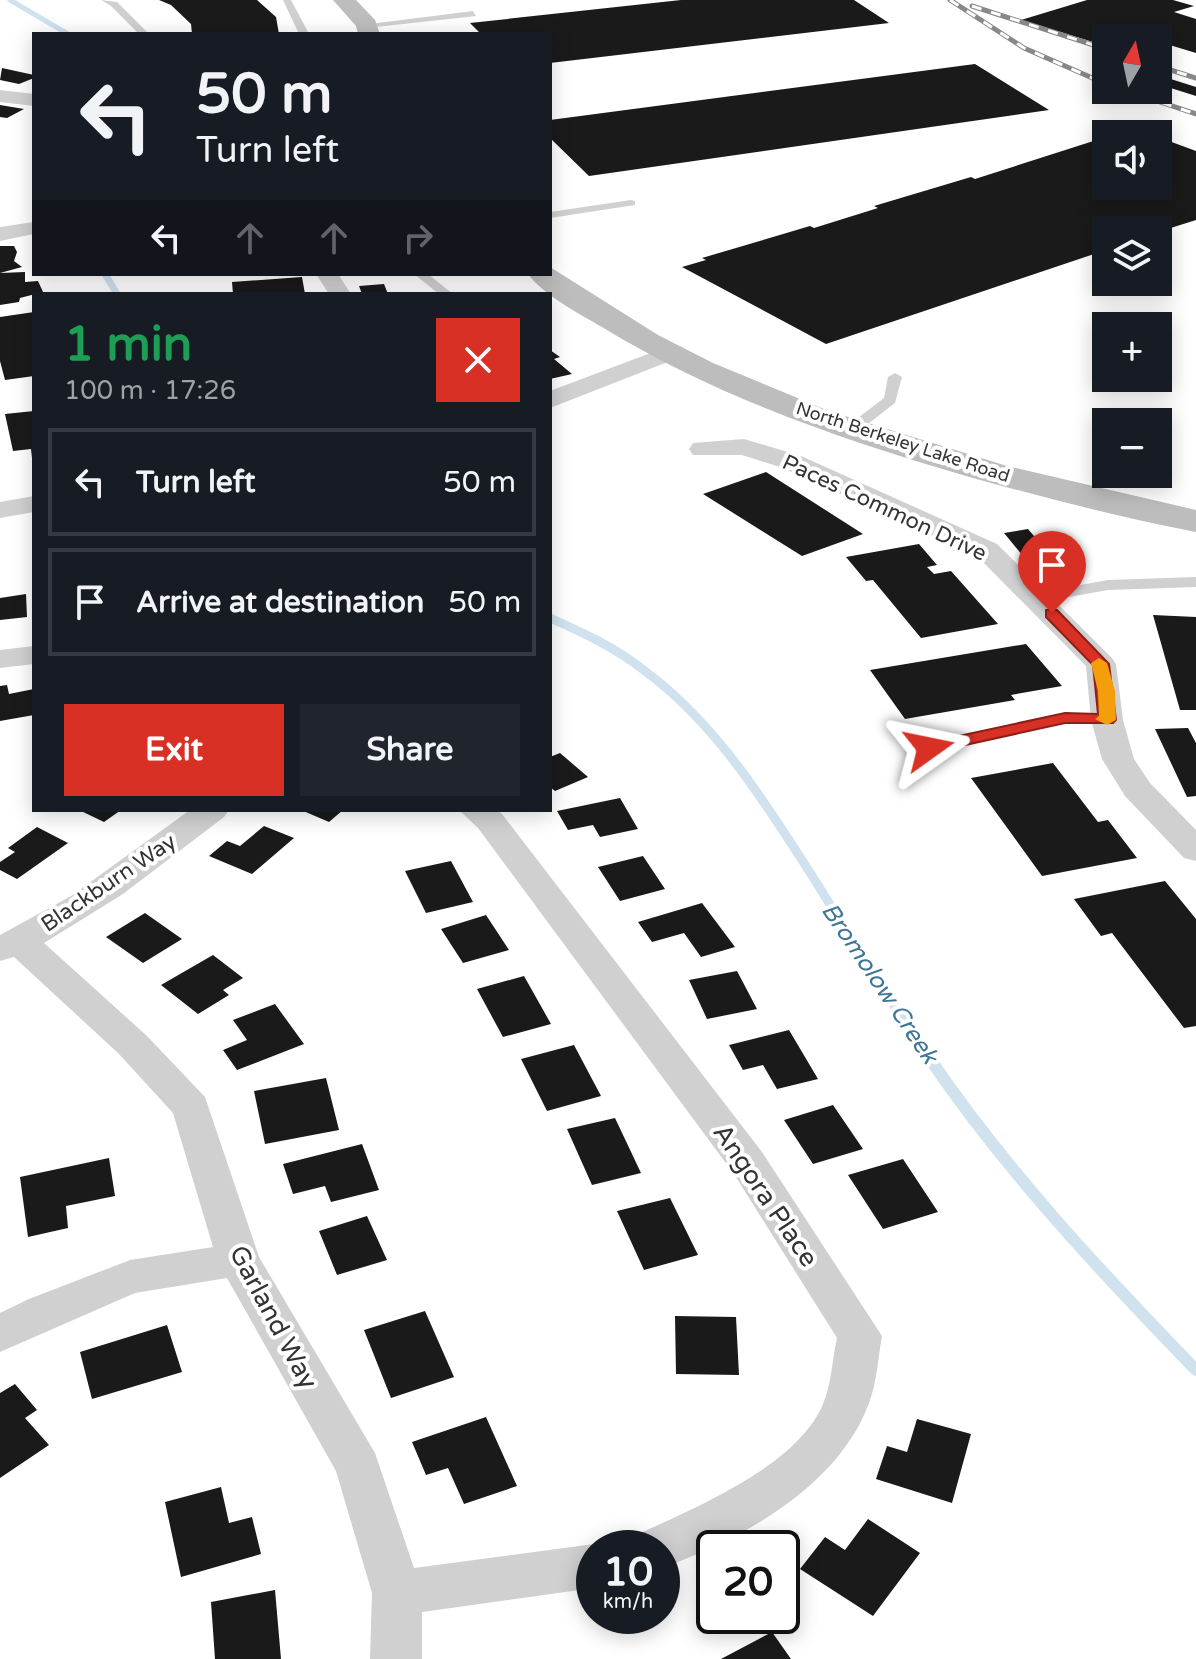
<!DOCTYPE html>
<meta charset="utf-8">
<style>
:root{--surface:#171b24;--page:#20242c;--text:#f1f3f6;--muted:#9ea1a6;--line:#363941;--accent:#d93025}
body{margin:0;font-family:"Varela Round",sans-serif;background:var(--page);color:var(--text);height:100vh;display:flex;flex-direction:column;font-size:30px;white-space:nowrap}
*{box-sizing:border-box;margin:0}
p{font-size:26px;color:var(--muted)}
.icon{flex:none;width:44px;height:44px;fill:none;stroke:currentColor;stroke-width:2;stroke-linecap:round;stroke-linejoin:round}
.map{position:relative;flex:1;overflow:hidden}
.panel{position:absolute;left:32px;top:292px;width:520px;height:520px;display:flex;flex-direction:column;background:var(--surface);border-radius:0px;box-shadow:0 4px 20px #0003}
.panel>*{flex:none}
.guide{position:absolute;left:32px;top:32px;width:520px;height:244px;border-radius:0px;box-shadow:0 4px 20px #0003;background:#171b24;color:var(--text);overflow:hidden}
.needle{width:52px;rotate:9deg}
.fabs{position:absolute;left:1092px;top:24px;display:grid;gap:16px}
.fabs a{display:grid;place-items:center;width:80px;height:80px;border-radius:0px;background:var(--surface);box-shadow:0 4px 20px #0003;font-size:40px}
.speed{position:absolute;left:576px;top:1530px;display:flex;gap:16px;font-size:40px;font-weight:700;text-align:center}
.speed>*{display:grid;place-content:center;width:104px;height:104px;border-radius:50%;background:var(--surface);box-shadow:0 4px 20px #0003;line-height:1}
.speed small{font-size:20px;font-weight:400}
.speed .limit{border:4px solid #111;border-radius:12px;background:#fff;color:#111}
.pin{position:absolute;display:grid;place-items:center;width:68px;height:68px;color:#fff;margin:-82px -34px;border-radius:50% 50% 50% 0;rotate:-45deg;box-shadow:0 0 8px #0007}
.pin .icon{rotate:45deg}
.me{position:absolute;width:88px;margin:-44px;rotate:78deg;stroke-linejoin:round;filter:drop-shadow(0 0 6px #0008)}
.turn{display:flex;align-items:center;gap:28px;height:168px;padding:0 32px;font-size:36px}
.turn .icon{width:104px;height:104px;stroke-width:2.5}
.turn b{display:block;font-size:56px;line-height:68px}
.lanes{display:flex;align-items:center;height:76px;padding:0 32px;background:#0003;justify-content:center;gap:40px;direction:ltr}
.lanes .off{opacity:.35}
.round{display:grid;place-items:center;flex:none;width:84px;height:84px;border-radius:0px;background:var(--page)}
.head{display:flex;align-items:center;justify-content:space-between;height:136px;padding:0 32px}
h1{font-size:48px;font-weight:700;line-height:60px;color:#1e9e55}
.action{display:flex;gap:16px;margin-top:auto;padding:16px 32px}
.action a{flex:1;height:92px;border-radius:0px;background:var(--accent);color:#fff;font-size:32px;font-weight:700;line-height:92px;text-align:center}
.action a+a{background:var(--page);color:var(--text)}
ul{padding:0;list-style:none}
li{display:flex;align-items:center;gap:24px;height:108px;margin:0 16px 12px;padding:0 16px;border:4px solid var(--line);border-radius:0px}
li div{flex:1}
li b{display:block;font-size:30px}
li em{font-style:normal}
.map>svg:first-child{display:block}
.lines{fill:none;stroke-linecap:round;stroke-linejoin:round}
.stream-far3{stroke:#cfe2ee;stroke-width:5}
.stream-far2{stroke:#cfe2ee;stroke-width:7}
.stream-far1{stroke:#cfe2ee;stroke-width:9}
.stream{stroke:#cfe2ee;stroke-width:12}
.building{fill:#1a1a1a}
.lane{fill:#d0d0d0;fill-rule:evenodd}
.street{fill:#d0d0d0;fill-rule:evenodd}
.secondary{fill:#bdbdbd;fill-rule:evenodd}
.rail-casing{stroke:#888;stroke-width:5}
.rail{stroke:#fff;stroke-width:3;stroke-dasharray:10;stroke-linecap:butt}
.route{fill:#d93025;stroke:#8d1f18;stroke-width:2}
.slow{fill:#f59e0b}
.labels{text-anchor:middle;stroke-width:8;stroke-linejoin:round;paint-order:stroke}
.far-street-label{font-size:18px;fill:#333;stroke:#fff}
.street-label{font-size:22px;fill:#333;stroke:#fff}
.water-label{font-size:24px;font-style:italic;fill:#3f7597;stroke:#fff}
.near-street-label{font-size:26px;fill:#333;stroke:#fff}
</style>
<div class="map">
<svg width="1196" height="1659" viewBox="0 0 1196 1659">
<rect width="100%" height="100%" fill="#fff"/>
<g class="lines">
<path class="stream-far3" d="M10,0L68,34"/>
<path class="stream-far2" d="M105,274L117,294"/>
<path class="stream-far1" d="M550,618C584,633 616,648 645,671C718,725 768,807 816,882C853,942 891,1002 931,1061"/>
<path class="stream" d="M930,1059C1007,1172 1101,1272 1196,1370"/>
</g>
<path class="building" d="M159,0H257L276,17L279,34H192L191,24L171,5Z
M681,0H854L889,23L550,63V34H481L470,23Z
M1087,0H1173L1194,6L1174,12L1196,19V53L1163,43L1158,45V38H1106V46L1021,20Z
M975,64L1049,110L589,176L550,138V120Z
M2,68L34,75V78L19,84L0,80Z
M1158,75L1196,87V96L1158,84Z
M0,105L24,109L7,118L0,117Z
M1106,137V186H1158V137L1196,151V220L1158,232V230H1106V250L826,344L682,267L706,260L702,258L810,226L814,228L878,208L874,206L971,177L975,179Z
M0,246H14L17,252L14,261L22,267L0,273L25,272V282L38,281L43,292L20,298L19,302L0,305Z
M302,277L305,294H233L232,282Z
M384,284L388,294H362L359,286Z
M34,312V376L5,380L0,361V317Z
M550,350L560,357L554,359L572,374L550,379Z
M34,411V466L33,467L31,449L13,451L5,414Z
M766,472L863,534L802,556L703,494Z
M1028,529L1063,570L1038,574L1004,533Z
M919,544L937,565L927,567L934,574L951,571L998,624L921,638L873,580L866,581L846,557Z
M26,594L27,617L0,620V598Z
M1153,615L1196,617V710H1180Z
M1026,644L1062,686L1011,695L1015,700L905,719L870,670Z
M7,685L9,694L34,689V715L0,721V686Z
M1188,728L1196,743V796L1187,797L1155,729Z
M560,753L588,777L555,791L550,787V757Z
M1053,763L1098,822L1108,820L1137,858L1042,876L971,778Z
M620,798L638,829L600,837L593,825L568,830L557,811Z
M79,810H121L104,822Z
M301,810H343L329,822Z
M264,826L294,838L252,874L209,856L227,841L240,846Z
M37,827L68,843L17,879L0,870V862L15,852L8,848Z
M643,856L665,889L620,901L598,867Z
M451,861L473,902L426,913L405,871Z
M1165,881L1196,919V1026L1184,1028L1112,933L1101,936L1074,899Z
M702,903L735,947L701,957L684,933L652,942L638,922Z
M145,913L182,939L143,963L106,937Z
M486,915L509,950L463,963L441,929Z
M213,955L243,978L223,990L229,995L198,1014L161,985Z
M737,971L757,1009L707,1019L689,980Z
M524,976L551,1024L503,1037L477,989Z
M275,1004L304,1044L237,1070L223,1050L247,1040L233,1020Z
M789,1030L818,1079L777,1089L763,1065L743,1070L729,1045Z
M574,1045L601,1096L547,1111L521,1059Z
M326,1078L339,1130L265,1144L254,1091Z
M833,1105L863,1149L813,1164L784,1120Z
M615,1118L641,1173L592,1185L567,1129Z
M362,1144L379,1190L331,1202L325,1186L293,1194L283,1164Z
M109,1158L115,1196L66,1206L68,1228L28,1237L20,1177Z
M903,1159L938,1212L883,1229L848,1175Z
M670,1198L698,1255L644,1270L617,1211Z
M367,1216L387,1260L337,1275L319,1231Z
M425,1311L454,1377L391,1398L364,1330Z
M675,1316L736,1317L739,1375L676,1374Z
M167,1325L182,1372L92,1399L80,1352Z
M15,1384L37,1410L25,1418L49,1445L0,1478V1393Z
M486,1417L517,1486L464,1504L448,1468L426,1475L412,1442Z
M917,1419L971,1434L952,1503L876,1479L887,1446L907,1452Z
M221,1487L229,1523L252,1517L261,1554L181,1577L165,1502Z
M868,1519L920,1553L873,1616L800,1569L825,1537L845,1550Z
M275,1590L281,1659H215L211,1602Z
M772,1632L791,1659H721Z"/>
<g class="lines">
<path class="lane" d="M101,0L117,2L149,34H139L111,6Z
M283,0H291L309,34H299Z
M473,11L476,16L367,28L362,25Z
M631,200L635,201V205L550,218V212Z
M414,274H428L453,294H439Z
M895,373L902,377L895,403L856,433H846V427L884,398L888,377Z
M1196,577V587L1108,590L1036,603L1028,598L1036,593L1108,580Z
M1065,713L1107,715L1115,720L1107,725L1065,723L929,753L920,748L929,743Z"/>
<path class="street" d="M0,90L34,94V106L0,102Z
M34,222V234L0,241V227Z
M316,274H338L351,294H329Z
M669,346L678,348L681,353L678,358L550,408V391Z
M744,439L801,456L997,544L1112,658L1116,664L1123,720L1134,759L1150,783L1196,830V861L1184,858L1125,796L1102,759L1091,720L1086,666L977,556L783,468L742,455H693L689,449L693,443Z
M34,496V512L0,518V502Z
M34,646V664L0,668V650Z
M190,810H229L224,817L123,894L44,943L147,1036L205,1097L259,1257L375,1453L414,1568L594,1544L605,1548H594V1588L422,1612V1659H370L372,1593L336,1471L227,1278L135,1293L0,1352V1313L29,1299L130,1260L213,1247L173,1113L119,1054L14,957L0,961V935L71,896Z
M459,810H497L502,814L762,1152L882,1336C878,1358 877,1382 869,1403C838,1487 742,1539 662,1568V1548H634L641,1533C698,1506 797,1466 823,1404C832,1383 832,1359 837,1338L734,1174L478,828Z"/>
<path class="secondary" d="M333,0H356L375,20L380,34H358L356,26Z
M550,267L658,335L713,363L829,411L1007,466L1196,510V532C1118,517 1042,497 966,476C839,439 715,396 602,327C581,315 542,294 528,274H550Z"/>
<g class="rail-casing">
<path id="rail" d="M950,0L1024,48L1106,84
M972,6L1106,49
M1158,66L1196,78
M1124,90L1196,114"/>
</g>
<use href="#rail" class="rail"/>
</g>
<path class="route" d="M1052,609L1057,610L1109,664L1116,720L1113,723H1065L929,753L922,751L920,748L922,744L1065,713L1098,714L1093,665L1046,617V610Z"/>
<path class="slow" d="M1099,658L1107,663L1115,691L1116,720L1107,725L1095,719L1099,716L1098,691L1091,663Z"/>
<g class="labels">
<g class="far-street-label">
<text transform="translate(903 442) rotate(18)" y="6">North Berkeley Lake Road</text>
</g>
<g class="street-label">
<text transform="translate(885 507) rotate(25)" y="8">Paces Common Drive</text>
<text transform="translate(108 882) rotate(-34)" y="8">Blackburn Way</text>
</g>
<g class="water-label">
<text transform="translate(880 983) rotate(56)" y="8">Bromolow Creek</text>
</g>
<g class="near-street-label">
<text transform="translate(766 1195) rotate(56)" y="9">Angora Place</text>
<text transform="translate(274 1317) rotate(62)" y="9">Garland Way</text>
</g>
</g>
</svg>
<div class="fabs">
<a><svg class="needle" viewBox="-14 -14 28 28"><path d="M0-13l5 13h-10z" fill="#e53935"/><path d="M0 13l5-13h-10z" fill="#9ea1a6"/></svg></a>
<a><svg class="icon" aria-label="sound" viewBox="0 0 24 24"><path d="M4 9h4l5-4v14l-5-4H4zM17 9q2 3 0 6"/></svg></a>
<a><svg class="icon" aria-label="layers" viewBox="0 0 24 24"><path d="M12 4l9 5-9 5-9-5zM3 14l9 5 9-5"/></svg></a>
<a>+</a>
<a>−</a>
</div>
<div class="speed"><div>10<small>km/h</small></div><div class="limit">20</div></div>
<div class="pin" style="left:1052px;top:613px;background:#d93025"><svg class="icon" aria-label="arrive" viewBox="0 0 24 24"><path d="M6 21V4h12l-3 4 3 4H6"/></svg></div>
<svg class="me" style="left:929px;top:748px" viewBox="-20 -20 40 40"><path d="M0-17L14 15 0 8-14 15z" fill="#d93025" stroke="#fff" stroke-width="4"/></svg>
<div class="guide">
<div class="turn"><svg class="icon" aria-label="left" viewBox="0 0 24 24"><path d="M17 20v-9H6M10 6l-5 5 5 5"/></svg><div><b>50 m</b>Turn left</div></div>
<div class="lanes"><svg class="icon" aria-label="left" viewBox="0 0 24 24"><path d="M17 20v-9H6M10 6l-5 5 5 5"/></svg><svg class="icon off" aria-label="ahead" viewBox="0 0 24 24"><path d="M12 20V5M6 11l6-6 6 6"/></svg><svg class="icon off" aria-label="ahead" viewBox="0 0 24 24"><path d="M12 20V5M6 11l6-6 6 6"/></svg><svg class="icon off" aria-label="right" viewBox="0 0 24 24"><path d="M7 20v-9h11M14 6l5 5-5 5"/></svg></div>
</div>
<section class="panel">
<div class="head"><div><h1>1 min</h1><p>100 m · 17:26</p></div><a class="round" style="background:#d93025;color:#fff"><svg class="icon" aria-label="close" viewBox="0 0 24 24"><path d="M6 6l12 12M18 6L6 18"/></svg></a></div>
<ul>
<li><svg class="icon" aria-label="left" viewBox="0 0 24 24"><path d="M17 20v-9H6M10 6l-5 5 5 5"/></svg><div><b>Turn left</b></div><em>50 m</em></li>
<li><svg class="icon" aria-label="arrive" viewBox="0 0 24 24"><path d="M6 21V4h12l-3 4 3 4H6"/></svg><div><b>Arrive at destination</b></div><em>50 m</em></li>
</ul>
<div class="action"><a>Exit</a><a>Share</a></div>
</section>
</div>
